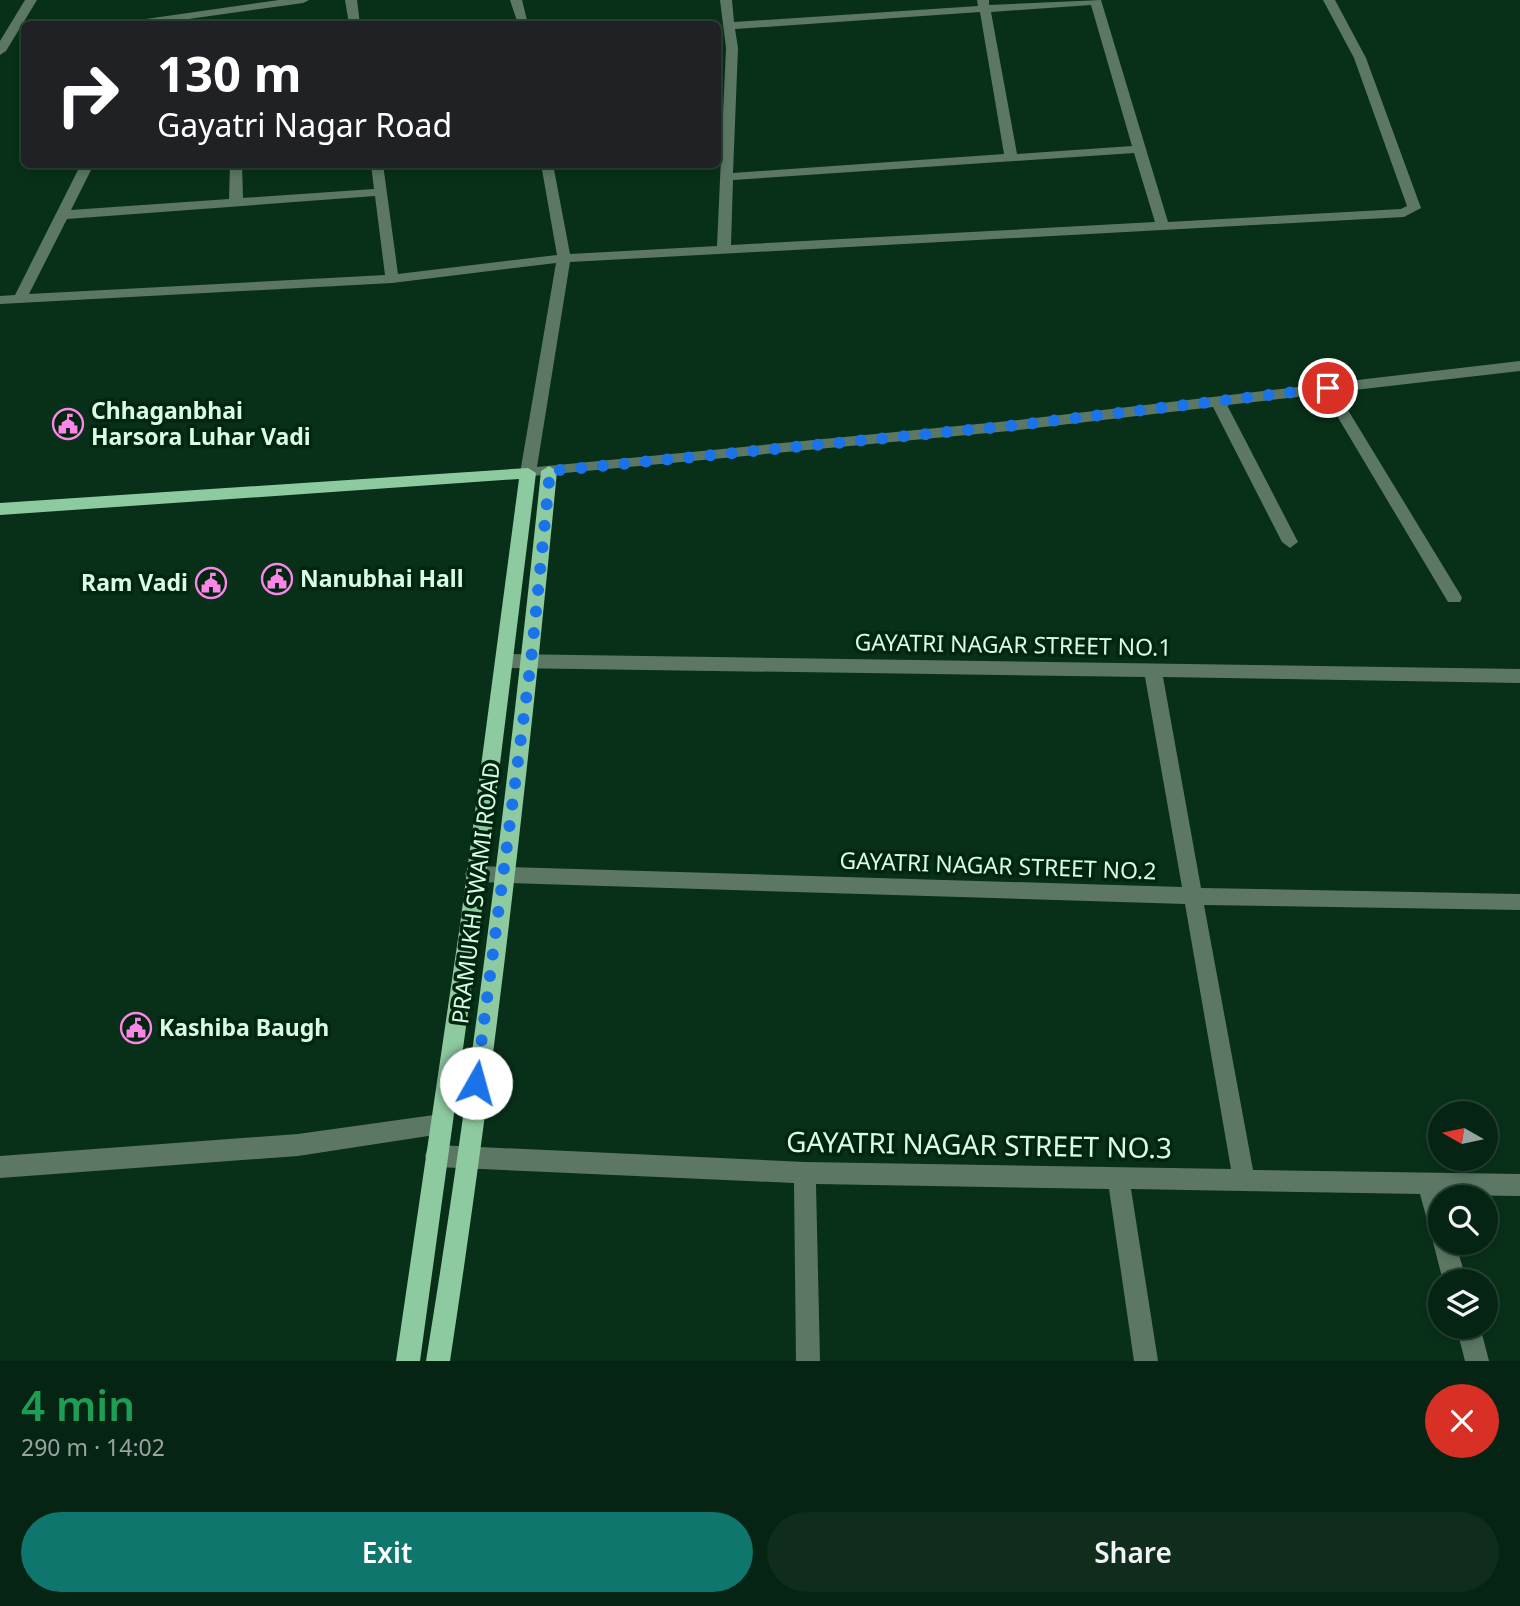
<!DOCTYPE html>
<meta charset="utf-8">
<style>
:root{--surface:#062413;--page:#0f2c1c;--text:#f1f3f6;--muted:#98a4a0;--line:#274133;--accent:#0f766e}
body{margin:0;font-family:"Noto Sans",sans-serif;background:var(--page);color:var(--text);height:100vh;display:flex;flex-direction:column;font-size:26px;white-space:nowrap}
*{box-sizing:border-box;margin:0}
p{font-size:23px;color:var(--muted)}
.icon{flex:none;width:38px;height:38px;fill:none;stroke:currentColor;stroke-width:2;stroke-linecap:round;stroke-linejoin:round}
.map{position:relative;height:1361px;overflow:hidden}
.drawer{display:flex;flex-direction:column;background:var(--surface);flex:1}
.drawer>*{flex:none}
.top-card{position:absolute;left:21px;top:21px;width:700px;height:147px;border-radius:10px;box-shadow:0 4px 10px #0003,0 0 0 2px var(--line);background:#202124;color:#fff;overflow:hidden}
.needle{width:46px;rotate:279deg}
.buttons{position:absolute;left:1428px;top:1101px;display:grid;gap:14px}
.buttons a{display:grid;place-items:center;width:70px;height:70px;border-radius:50%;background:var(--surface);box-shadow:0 4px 10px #0003,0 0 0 2px var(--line);font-size:35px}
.pin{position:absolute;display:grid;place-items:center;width:60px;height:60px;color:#fff;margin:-30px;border:4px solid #fff;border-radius:50%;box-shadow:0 2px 7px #0007}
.me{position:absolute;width:77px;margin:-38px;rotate:7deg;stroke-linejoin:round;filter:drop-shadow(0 0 5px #0008)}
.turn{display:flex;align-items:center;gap:24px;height:147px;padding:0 21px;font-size:32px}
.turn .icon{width:91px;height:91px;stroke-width:2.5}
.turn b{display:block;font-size:49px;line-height:60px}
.round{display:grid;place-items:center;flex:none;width:74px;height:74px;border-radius:37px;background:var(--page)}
.summary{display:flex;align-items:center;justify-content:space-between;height:119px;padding:0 21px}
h1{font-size:42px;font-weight:600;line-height:52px;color:#1e9e55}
.button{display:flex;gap:14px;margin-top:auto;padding:14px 21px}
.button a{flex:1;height:80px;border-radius:42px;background:var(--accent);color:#fff;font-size:28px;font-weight:600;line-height:80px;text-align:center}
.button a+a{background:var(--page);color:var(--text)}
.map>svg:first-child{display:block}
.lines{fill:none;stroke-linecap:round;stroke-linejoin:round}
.minor{fill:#5c7864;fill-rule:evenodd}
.major{fill:#8ecaa0;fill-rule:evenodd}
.route{stroke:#1a73e8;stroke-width:12;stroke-dasharray:0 21.6}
.labels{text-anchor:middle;stroke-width:7;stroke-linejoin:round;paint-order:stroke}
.poi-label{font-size:23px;font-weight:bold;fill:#d9fce2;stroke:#002610;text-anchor:start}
.street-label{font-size:23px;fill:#d9fce2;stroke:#002610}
.near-street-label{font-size:28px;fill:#d9fce2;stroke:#002610}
</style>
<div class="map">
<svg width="1520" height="1361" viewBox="0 0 1520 1361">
<rect width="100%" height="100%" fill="#083019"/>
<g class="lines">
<path class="minor" d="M25,0H37L6,51L0,55V41Z
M279,0H309L303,3L153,24H126L132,21Z
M345,0H357L360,24H349Z
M510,0H522L528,24H518Z
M720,0H732L734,22L978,6L977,0H989V5L1101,0L1168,222L1401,209L1407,206L1354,58L1323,0H1335L1366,58L1421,208L1404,217L570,262L537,467L1009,421L1520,361V371L1337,392L1460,594L1462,598L1460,602H1448L1324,394L1227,405L1298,542L1290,548L1282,542L1213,407L1009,431L522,477L520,473L556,263L392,283L0,304V296L15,295L81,164H94L71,210L229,199L230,164H242L243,198L374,189L371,164H383L398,274L557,255L541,164H553L570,254L717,246L726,48ZM1091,5L1132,146L1017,154L991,12ZM980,12L1004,154L733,173L738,48L735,29ZM1134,153L1155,222L731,245L733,180ZM375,196L385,275L29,294L67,219Z
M505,654L1520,669V683L1163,677L1201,888L1520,894V910L1204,905L1253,1170L1520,1174V1196L1442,1195L1440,1242H1455L1467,1281H1443L1433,1242L1435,1236L1429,1227L1420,1194L1131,1189L1158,1361H1134L1109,1189L816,1184L820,1361H796L794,1183L436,1167L428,1164L425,1156L428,1148L436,1145L805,1162L1231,1169L1185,904L475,882L468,880L465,874L468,868L475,866L1182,887L1145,677L505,668L496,661Z
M441,1114L449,1117L452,1124L449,1131L441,1134L298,1156L0,1178V1156L298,1134Z
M1456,1326H1480L1489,1361H1465Z"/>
<path class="major" d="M549,466L557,471C529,768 495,1066 450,1361H426C474,1066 510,768 541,471Z
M528,468L536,473L480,925L420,1361H396L460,925L519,479L0,515V503Z"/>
</g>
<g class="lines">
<path class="route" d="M476,1083L531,661L550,471L1009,426L1328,388"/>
</g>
<defs>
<g id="civic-ring" transform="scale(1.575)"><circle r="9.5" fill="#002610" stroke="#fa87e7" stroke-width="1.5"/><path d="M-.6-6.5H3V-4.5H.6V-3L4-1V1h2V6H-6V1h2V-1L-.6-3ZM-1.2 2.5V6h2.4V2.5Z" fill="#fa87e7"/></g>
</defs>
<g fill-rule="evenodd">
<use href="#civic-ring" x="68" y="424"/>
<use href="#civic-ring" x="277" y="579"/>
<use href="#civic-ring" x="211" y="583"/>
<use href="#civic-ring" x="136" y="1028"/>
</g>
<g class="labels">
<g class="poi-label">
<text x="91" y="419">Chhaganbhai<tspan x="91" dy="26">Harsora Luhar Vadi</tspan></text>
<text x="300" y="587">Nanubhai Hall</text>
<text x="188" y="591" text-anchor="end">Ram Vadi</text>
<text x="159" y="1036">Kashiba Baugh</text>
</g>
<g class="street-label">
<text transform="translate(1013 645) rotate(1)" y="8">GAYATRI NAGAR STREET NO.1</text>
<text transform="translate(998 866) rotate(2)" y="8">GAYATRI NAGAR STREET NO.2</text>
<text transform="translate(476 893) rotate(-83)" y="8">PRAMUKH SWAMI ROAD</text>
</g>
<g class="near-street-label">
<text transform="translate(979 1145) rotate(1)" y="10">GAYATRI NAGAR STREET NO.3</text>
</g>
</g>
</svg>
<div class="buttons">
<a><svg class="needle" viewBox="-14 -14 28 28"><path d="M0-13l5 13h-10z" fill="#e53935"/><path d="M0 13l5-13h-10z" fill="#98a4a0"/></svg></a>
<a><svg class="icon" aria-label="search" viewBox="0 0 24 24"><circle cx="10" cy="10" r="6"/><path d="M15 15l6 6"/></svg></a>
<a><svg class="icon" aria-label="layers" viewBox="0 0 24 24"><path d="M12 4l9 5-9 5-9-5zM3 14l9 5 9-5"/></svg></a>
</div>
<div class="pin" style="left:1328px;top:388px;background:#d93025"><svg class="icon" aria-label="arrive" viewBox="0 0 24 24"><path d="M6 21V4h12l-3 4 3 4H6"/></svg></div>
<svg class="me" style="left:476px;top:1083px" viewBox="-20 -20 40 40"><circle r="19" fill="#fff"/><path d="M0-13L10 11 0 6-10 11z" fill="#1a73e8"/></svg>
<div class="top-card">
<div class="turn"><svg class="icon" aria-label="right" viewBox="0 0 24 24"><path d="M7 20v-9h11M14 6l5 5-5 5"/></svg><div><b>130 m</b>Gayatri Nagar Road</div></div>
</div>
</div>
<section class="drawer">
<div class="summary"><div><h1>4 min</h1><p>290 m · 14:02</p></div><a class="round" style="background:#d93025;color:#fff"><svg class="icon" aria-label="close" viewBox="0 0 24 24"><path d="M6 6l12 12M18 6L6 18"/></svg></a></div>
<div class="button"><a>Exit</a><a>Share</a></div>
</section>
